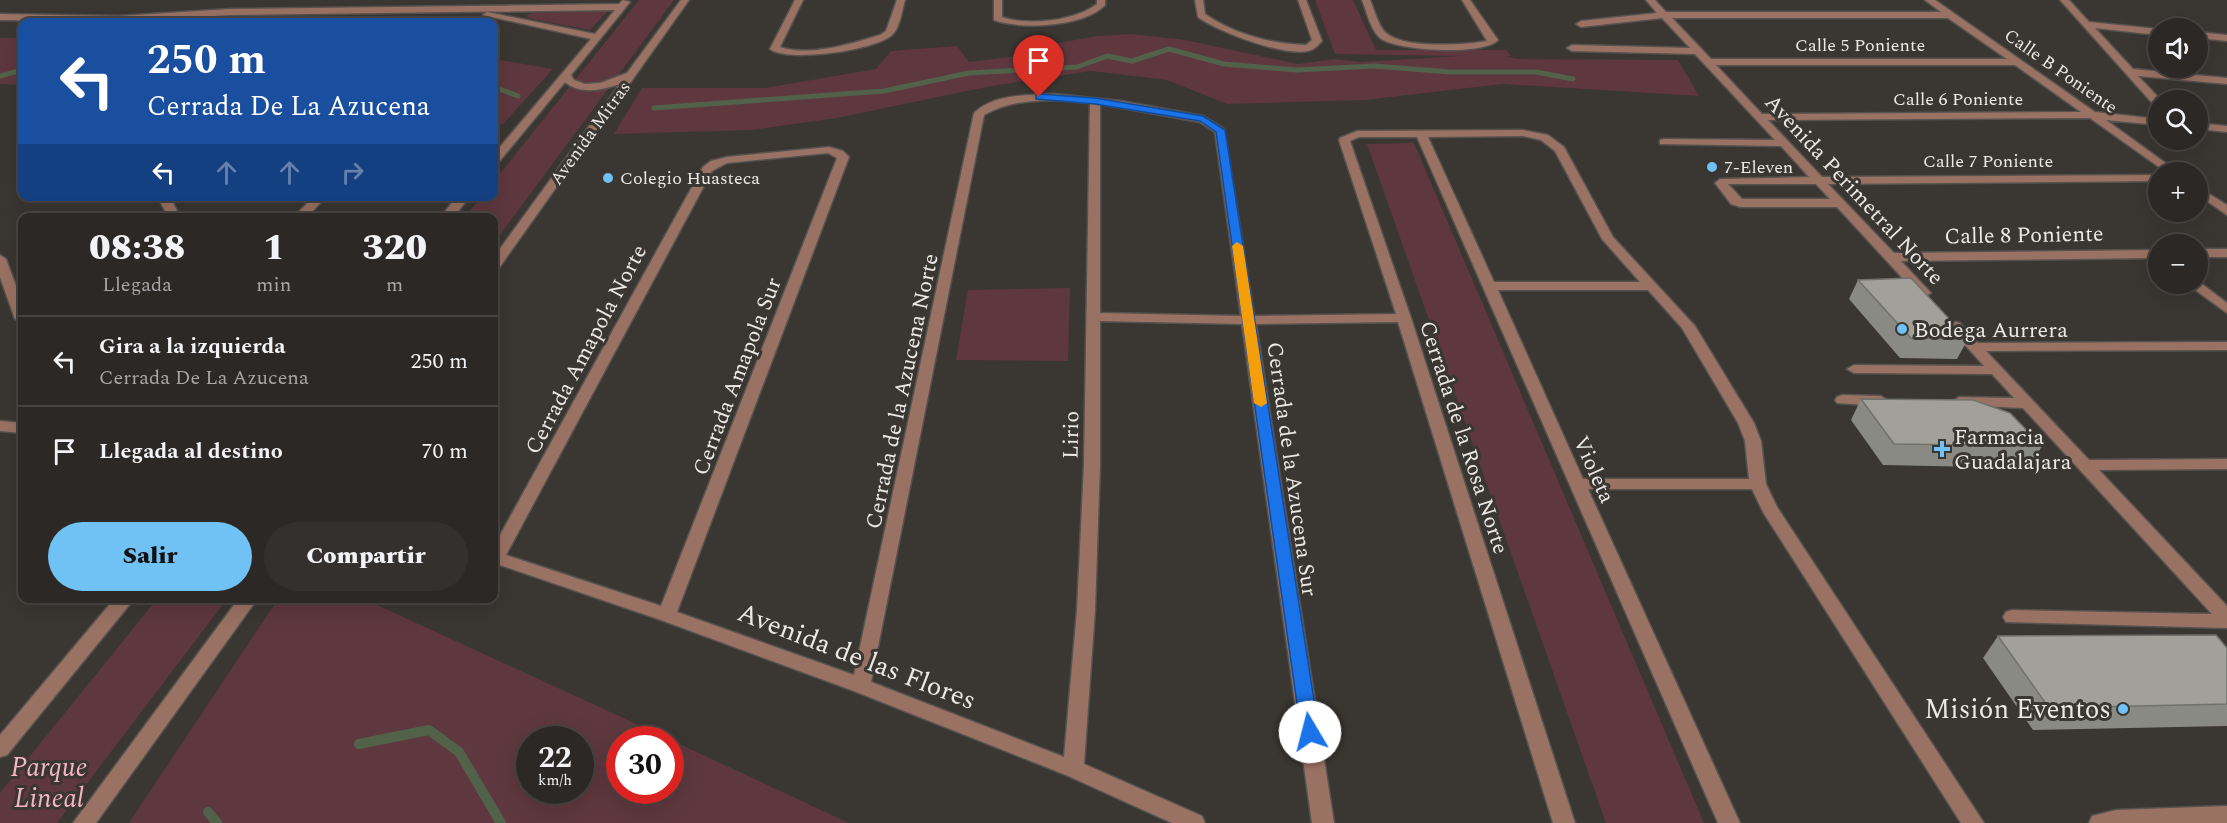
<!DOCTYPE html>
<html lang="es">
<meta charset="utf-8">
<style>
:root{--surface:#2c2826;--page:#34302e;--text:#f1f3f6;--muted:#a6a6a7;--line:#484443;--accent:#70c1f4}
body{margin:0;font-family:Spectral,serif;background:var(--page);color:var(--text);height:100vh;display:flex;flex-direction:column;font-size:22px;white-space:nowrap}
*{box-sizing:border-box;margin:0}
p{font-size:20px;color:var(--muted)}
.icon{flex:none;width:33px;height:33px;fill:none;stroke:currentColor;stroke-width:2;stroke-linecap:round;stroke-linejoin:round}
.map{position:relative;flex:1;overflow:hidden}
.panel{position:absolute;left:18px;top:213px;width:480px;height:390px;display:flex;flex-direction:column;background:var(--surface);border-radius:12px;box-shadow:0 6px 24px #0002,0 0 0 2px var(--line)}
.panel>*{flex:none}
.banner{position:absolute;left:18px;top:18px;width:480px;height:183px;border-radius:12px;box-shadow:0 6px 24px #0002,0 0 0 2px var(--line);background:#1a4fa0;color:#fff;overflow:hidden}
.fabs{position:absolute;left:2148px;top:18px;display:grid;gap:12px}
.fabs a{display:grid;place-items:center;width:60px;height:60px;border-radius:50%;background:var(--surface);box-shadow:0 6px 24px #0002,0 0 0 2px var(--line);font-size:30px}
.speed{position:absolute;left:516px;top:726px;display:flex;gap:12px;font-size:30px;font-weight:700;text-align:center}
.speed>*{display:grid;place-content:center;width:78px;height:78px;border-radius:50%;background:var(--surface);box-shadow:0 6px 24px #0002,0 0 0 2px var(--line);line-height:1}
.speed small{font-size:15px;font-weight:400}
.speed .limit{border:9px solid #d22;background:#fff;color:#111}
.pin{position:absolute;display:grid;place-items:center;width:51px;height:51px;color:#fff;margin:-62px -26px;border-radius:50% 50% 50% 0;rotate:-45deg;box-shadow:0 0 6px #0007}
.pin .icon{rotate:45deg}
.me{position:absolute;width:66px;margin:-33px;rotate:352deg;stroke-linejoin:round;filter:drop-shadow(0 0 4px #0008)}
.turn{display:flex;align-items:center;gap:21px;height:126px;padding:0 30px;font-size:27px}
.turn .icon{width:78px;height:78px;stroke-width:2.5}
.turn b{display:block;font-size:42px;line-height:51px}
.lanes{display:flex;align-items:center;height:57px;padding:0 30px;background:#0003;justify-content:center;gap:30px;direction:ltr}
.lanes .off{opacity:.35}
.eta{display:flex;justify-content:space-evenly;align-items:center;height:102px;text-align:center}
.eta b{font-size:36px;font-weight:800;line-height:42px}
.action{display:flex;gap:12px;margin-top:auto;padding:12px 30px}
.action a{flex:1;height:69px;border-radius:36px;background:var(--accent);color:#111;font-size:24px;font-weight:800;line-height:69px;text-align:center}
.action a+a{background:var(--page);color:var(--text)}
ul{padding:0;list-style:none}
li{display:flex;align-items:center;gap:18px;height:90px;padding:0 30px;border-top:2px solid var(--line)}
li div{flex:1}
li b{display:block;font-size:22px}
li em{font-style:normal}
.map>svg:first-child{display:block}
.green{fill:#5e383e;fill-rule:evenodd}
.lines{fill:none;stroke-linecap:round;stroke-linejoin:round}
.stream-far1{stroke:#52624a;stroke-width:5}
.stream{stroke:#52624a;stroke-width:10}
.minor-casing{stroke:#56524f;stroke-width:3}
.minor{fill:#9a7263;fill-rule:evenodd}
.wall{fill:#8a8a84}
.building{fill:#a1a19a;stroke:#71716c;stroke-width:1.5}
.route{fill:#1a73e8;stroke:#114b97;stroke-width:1.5}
.slow{fill:#f59e0b}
.poi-dot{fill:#70c1f4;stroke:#3a3632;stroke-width:2}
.labels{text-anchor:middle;stroke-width:6;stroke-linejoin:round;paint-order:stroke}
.far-street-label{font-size:18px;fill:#ebe8e5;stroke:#3a3632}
.far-poi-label{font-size:18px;fill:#ebe8e5;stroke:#3a3632;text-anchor:start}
.street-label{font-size:22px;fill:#ebe8e5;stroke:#3a3632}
.poi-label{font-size:22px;fill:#ebe8e5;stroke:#3a3632;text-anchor:start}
.near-street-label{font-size:27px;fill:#ebe8e5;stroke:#3a3632}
.near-poi-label{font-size:27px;fill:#ebe8e5;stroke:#3a3632;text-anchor:end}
.near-park-label{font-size:27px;font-style:italic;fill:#f6b6c0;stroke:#3a3632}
</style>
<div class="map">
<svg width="2227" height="823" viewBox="0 0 2227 823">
<rect width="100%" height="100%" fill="#3a3632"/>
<path class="green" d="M639,0H674L494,243V218H464L481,197L494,196V181Z
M1315,0H1353L1376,50H1506L1511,56H1505L1516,59L1678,60L1699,96L1502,84L1365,100L1227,104L1167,80L1091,71L991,86L837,118L751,130L614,134L642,88H765L876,69L891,51L957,46L969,62L1019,56L1032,48L1097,36L1131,34L1185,40L1298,64L1334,59L1361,62L1461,56L1335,54Z
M608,11L590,30L528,18L527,15L533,13Z
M0,38H22V85L0,84Z
M494,59L553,69L503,124H494Z
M1414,143L1704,823H1606L1367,144Z
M1070,288L1068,361L956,360L968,290Z
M157,599H227L57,823H0V793Z
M278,599H364L669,739L620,740V790H670L671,740L849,823H129ZM530,740H580V790H530Z"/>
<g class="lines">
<path class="stream-far1" d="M0,76L22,70
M494,87L518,96
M654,108L884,91L969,73L1077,67L1107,56L1132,61L1169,49L1224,64L1297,70L1374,66L1450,72H1536L1573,79"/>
<path class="stream" d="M359,744L429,730L459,752L501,823
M208,812L217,823"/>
<g class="minor-casing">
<path id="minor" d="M623,0L630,2L571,75L574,80L585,84L600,83L627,73L681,0H689L499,268L494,269V257L620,84C602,90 580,95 565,82L498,163L494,164V154L591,39L483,15L487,12L595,34L615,10L230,15L119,22L0,20V14L119,16L230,9L619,4Z
M795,0H803L780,47C810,57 850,44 880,35L886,31L897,0H905C902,10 900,28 892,35C876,50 788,63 770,49Z
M994,0H1002V17C1027,26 1075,21 1097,4V0H1105V5C1084,27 1021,30 994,20Z
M1195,0H1203L1205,14C1233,34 1272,44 1306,45L1312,40L1298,0H1306L1322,41C1319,44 1315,49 1311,50C1289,59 1216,31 1198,17Z
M1362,0H1370C1375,11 1378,26 1386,33C1404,49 1464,45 1487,41L1462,0H1470L1498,40C1484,56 1396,51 1380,38C1370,29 1367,12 1362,0Z
M1646,0H1655L1666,12H1941L1925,0H1935L2095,112L2158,119V125L2106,120L2178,172H2166L2090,118L1768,120L1822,177L2158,175V181L1828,184L1894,253L2158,250V258L1901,261L1931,293L1924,297L1919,296L1837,207H1740L1731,204L1715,183L1720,179L1809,177L1781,146L1660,144V140L1664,139L1775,140L1695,54L1572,51L1567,48L1572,45L1690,48L1662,18L1581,27L1576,24L1581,21L1657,13ZM1672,18H1948L2007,59H1711ZM1716,65H2015L2081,112L1762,114ZM1728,184H1816L1830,199H1742Z
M2060,0H2069L2089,22L2158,29V35L2095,28L2133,69L2227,78V84L2138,76L2161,100H2158V106L2154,105Z
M2198,32L2227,35V41L2198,38Z
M1054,94L1121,101L1203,116L1224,129L1254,316L1396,314L1339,140L1340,138L1357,131L1523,130L1548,135L1564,147L1613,237L1695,326L1754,423L1761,441L1766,484L1777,507L1984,823H1961L1763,512L1752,489H1588L1740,823H1718L1417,137H1359L1350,141L1411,318L1575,823H1553L1398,322L1256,324L1334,823H1312L1242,324L1100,321V464L1095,610L1084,764L1202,816L1205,823H1172L1066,775L854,691L661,620L494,563V546L703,167L711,161L727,157L829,147L843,151L849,157L677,612L854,675L974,113C994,94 1027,95 1054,94ZM1054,100L1090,103L1084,464L1077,610L1064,757L871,682L984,115C1007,102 1028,101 1054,100ZM1100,104L1200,122L1215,132L1241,316L1100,313ZM1523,136L1541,140L1555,151L1602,239L1640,282H1494L1428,137ZM828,153L837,158L661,606L506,555L712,171L727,163ZM1498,290H1648L1682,328L1738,423L1745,441L1749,479H1583Z
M2198,123L2227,126V132L2198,129Z
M2198,187L2227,205V215L2198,195Z
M157,196H169L181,218H169Z
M314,196H327L306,218H293Z
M457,196H470L453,218H440Z
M2198,249H2227V257H2198Z
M0,255L6,259L22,302V323L15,319L0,277Z
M2198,281L2227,303V313L2187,284H2198Z
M1955,322L1960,323L1978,343L2227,342V350L1986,351L2089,460L2227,459V469L2099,470L2227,606V628L2006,622L2003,617L2006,612L2012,610L2212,614L2023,408L1954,405L1952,402L1959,397L2014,398L1992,374L1854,373L1847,369L1854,365L1984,366L1948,326Z
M1842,395L1881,396L1888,401L1881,406L1837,403L1835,400L1837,397Z
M0,421L22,423V433L0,431Z
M115,598H135L7,755L0,757V735Z
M239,598H258L96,823H73Z
M2227,806V823H2089L2092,816L2116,810Z"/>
</g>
<use href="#minor" class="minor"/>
</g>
<path class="wall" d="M1858,280L1968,339L1957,359L1900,358L1849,299Z
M1861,399L2042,446L2029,468L1883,465L1851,420Z
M1998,636L2227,648V726L2033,730L1983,658Z"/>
<path class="building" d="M1911,278L1968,339L1911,338L1858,280Z
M1861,399L1973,400L2010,413L2042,446L1894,444Z
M2216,635L2227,648V704L2049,708L1998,636Z"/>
<path class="route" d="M1039,94L1095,98L1203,116L1225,130L1319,732L1316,737L1310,739L1303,737L1301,732L1216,132L1200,121L1095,104L1036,99V95Z"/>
<path class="slow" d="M1237,242L1243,246L1267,403L1261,407L1254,403L1232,246Z"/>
<g class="poi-dot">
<circle cx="1712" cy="167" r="6"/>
<circle cx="608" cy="178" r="6"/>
<circle cx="1902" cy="329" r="6"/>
<path d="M1939 440h6v6h6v6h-6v6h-6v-6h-6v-6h6z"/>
<circle cx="2123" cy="709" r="6"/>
</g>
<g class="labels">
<g class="far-street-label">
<text x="1860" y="51">Calle 5 Poniente</text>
<text transform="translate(2061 71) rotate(35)" y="6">Calle B Poniente</text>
<text x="1958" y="105">Calle 6 Poniente</text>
<text transform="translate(590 133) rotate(-54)" y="6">Avenida Mitras</text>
<text x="1988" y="167">Calle 7 Poniente</text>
</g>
<g class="far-poi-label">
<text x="1724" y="173">7-Eleven</text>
<text x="620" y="184">Colegio Huasteca</text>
</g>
<g class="street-label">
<text transform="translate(1855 189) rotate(47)" y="8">Avenida Perimetral Norte</text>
<text transform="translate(2024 234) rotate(-1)" y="8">Calle 8 Poniente</text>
<text transform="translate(585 349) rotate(-62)" y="8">Cerrada Amapola Norte</text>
<text transform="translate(736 376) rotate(-69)" y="8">Cerrada Amapola Sur</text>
<text transform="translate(901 391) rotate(-78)" y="8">Cerrada de la Azucena Norte</text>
<text transform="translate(1070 435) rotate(-89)" y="8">Lirio</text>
<text transform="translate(1465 437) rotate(72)" y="8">Cerrada de la Rosa Norte</text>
<text transform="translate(1293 469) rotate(82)" y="8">Cerrada de la Azucena Sur</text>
<text transform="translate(1595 469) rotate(66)" y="8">Violeta</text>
</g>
<g class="poi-label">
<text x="1914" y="337">Bodega Aurrera</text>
<text x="1954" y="444">Farmacia<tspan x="1954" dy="25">Guadalajara</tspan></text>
</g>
<g class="near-street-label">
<text transform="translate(857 656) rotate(21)" y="9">Avenida de las Flores</text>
</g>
<g class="near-poi-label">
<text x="2111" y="718">Misión Eventos</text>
</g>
<g class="near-park-label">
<text x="49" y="776">Parque<tspan x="49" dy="31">Lineal</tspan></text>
</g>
</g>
</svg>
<div class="fabs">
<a><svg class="icon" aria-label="sound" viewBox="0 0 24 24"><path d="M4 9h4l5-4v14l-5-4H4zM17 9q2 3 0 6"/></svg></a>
<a><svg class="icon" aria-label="search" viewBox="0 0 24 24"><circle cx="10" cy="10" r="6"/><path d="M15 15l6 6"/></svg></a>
<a>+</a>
<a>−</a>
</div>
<div class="speed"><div>22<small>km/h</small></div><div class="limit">30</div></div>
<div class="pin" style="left:1039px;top:97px;background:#d93025"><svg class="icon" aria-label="arrive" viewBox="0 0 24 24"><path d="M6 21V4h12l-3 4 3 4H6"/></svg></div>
<svg class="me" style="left:1310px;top:732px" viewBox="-20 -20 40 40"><circle r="19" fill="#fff"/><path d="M0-13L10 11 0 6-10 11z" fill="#1a73e8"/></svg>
<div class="banner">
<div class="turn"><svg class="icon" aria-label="left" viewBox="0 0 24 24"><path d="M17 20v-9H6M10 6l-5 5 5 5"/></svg><div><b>250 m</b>Cerrada De La Azucena</div></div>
<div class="lanes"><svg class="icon" aria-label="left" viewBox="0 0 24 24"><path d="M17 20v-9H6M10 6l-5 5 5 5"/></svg><svg class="icon off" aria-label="ahead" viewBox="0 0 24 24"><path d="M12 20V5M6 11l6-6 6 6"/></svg><svg class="icon off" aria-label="ahead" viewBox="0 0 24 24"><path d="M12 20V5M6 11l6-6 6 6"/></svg><svg class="icon off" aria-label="right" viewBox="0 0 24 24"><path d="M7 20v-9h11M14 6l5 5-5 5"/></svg></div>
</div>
<section class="panel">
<div class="eta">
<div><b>08:38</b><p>Llegada</p></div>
<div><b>1</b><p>min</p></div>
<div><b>320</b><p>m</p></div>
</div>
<ul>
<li><svg class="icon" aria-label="left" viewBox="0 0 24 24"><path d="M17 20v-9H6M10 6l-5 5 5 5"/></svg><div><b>Gira a la izquierda</b><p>Cerrada De La Azucena</p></div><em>250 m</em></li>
<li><svg class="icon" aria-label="arrive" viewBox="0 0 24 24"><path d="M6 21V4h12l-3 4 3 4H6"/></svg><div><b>Llegada al destino</b></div><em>70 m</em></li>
</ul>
<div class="action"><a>Salir</a><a>Compartir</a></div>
</section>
</div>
